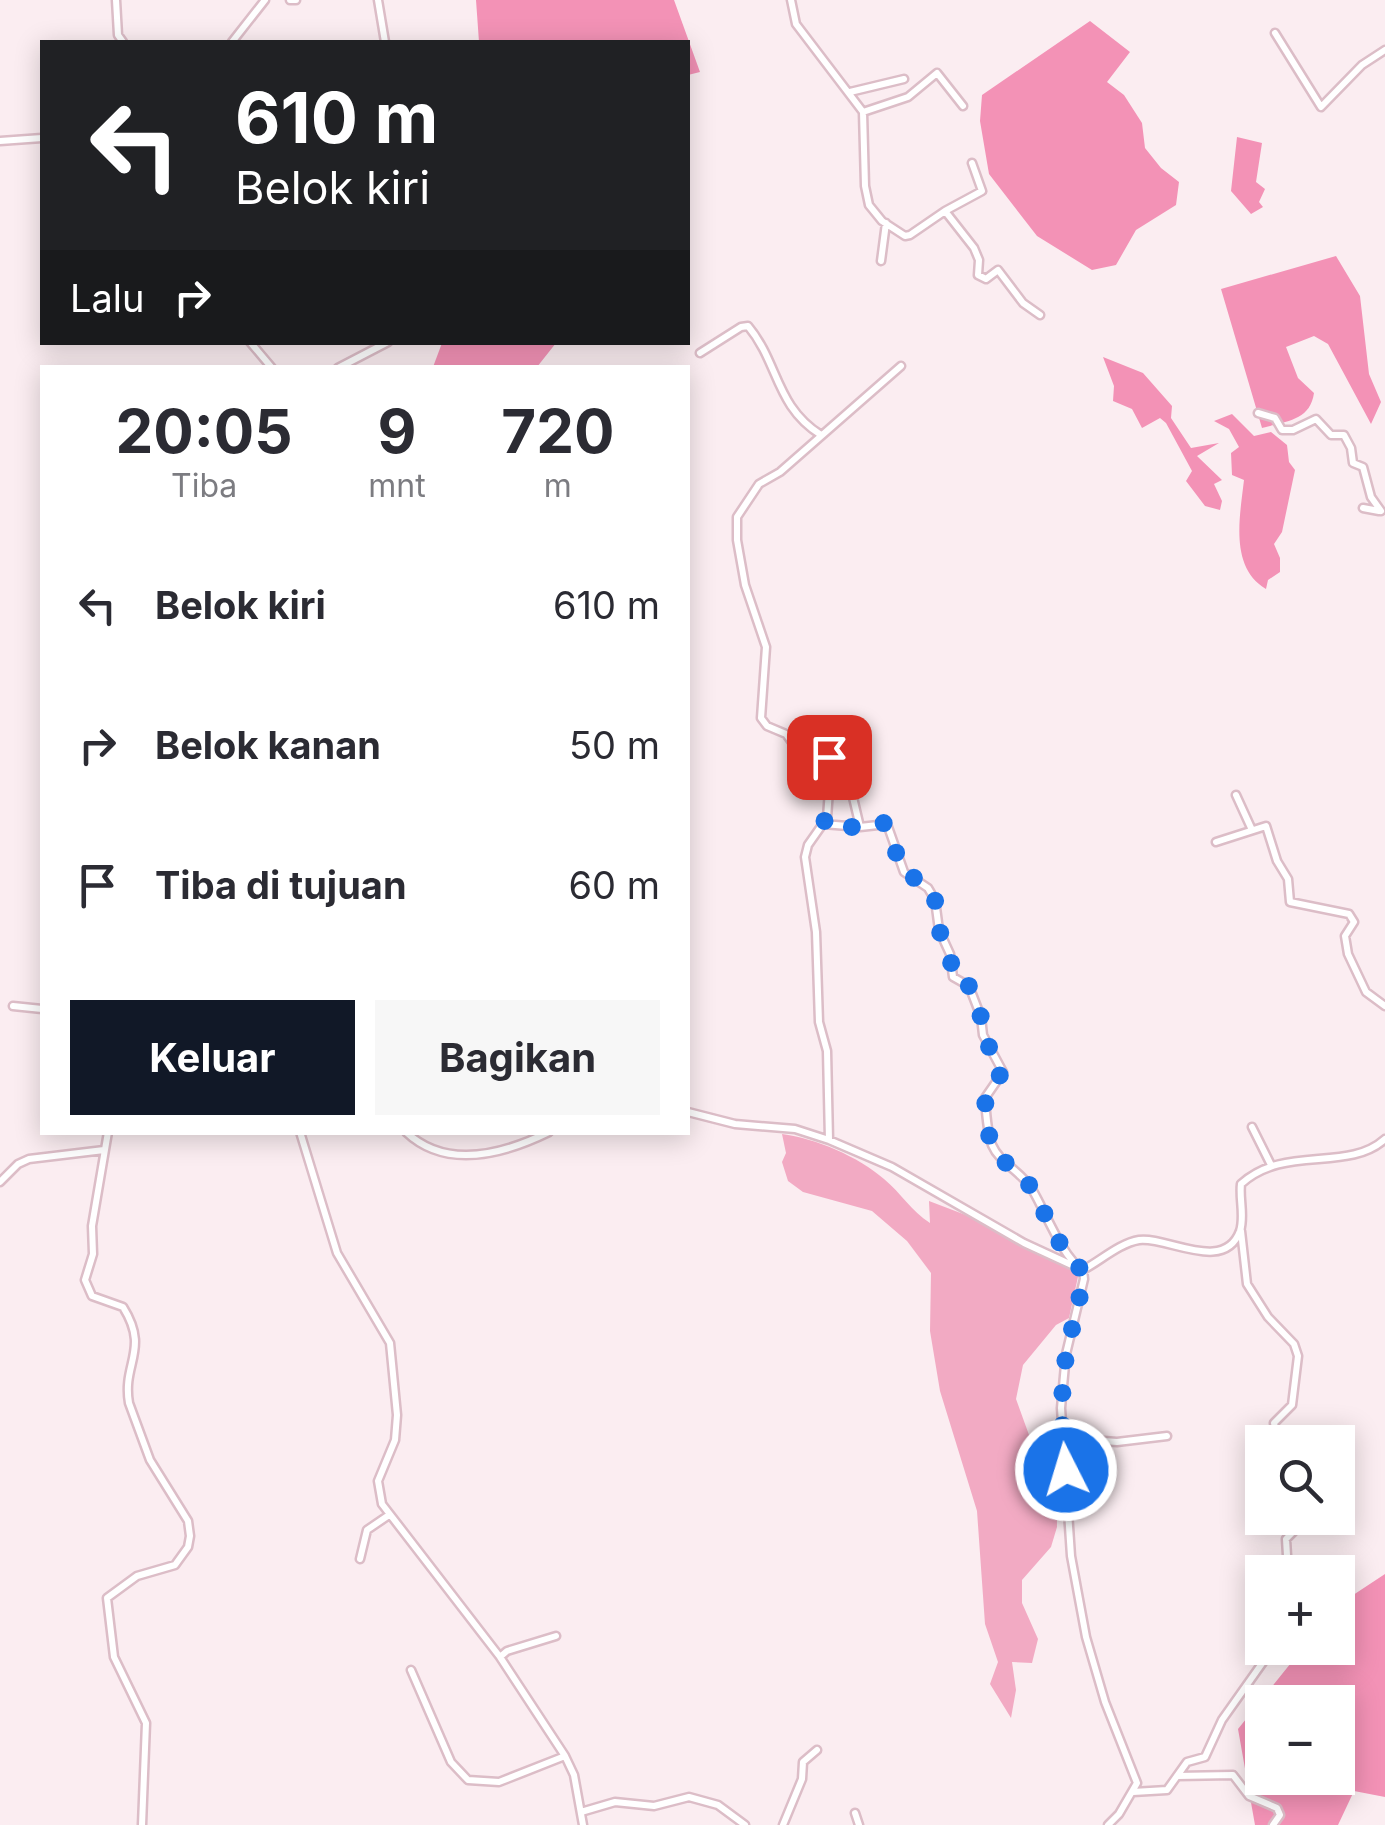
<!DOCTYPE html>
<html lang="id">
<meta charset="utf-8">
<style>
:root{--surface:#fff;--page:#f7f7f7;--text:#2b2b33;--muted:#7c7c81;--accent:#111827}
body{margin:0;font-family:Inter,sans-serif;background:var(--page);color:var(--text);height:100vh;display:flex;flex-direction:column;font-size:38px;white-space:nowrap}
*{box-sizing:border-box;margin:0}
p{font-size:32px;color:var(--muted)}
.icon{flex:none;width:55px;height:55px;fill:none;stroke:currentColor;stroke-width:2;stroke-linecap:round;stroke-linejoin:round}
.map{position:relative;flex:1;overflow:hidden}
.panel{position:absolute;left:40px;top:365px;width:650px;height:770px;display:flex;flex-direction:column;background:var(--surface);border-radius:0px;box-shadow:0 5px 25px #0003}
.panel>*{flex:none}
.banner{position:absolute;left:40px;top:40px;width:650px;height:305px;border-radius:0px;box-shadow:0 5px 25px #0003;background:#202124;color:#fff;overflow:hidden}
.fabs{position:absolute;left:1245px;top:1425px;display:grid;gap:20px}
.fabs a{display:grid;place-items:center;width:110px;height:110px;border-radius:0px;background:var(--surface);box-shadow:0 5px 25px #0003;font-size:50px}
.pin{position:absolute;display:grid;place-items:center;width:85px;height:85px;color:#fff;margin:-42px;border-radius:20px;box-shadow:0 5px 15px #0006}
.me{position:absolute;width:110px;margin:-55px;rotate:355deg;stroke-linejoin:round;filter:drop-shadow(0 0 8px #0008)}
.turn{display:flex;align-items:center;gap:35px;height:210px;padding:0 30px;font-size:45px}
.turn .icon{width:130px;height:130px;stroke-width:2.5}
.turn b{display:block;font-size:70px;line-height:85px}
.then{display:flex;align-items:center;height:95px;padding:0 30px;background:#0003;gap:20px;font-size:38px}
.eta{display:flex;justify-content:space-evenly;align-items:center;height:170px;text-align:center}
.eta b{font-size:60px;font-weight:700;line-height:70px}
.action{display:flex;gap:20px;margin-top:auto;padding:20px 30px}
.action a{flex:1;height:115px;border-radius:0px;background:var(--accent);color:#fff;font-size:40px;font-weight:700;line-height:115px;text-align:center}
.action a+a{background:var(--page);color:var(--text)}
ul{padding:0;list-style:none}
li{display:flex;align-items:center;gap:30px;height:140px;padding:0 30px}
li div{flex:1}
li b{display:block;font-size:38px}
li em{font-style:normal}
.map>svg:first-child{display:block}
.green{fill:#f2aac3}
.forest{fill:#f392b6;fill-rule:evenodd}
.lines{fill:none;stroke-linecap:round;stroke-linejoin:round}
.minor-casing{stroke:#dcbdc7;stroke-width:11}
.minor{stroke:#fff;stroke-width:6}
.route{stroke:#1a73e8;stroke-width:18;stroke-dasharray:0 32.4}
</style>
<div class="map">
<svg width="1385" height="1825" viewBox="0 0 1385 1825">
<rect width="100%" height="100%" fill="#fbedf1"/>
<path class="green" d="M782,1134C815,1138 859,1157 884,1179C901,1193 911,1211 930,1223L929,1201L971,1217L1079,1272L1069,1318L1056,1325L1023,1365L1016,1399L1033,1446L1056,1460L1057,1527L1051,1547L1022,1580V1603L1038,1639L1032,1663L1012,1662L1016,1690L1011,1718L990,1684L998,1662L985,1624L977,1511L940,1391L930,1331L931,1273L907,1241L872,1211L803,1192L788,1181L782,1162L786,1153Z"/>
<path class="forest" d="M476,0H674L700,72L688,75V42H479Z
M1090,21L1130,52L1107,82L1124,95L1142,123L1145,148L1161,168L1179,182L1176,205L1136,230L1116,265L1092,270L1037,236L989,174L980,121L982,95Z
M1237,137L1262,143L1256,182L1265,189L1259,202L1263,207L1251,214L1231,191Z
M1336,256L1360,296L1369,374L1381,402L1371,424L1328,344L1314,336L1286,347L1298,378L1314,393C1310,421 1286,421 1262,428L1221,289Z
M442,343V342L556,343L537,367H433Z
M1103,357L1143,373L1172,406L1171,418L1191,448L1219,443L1197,456L1222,480L1214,484L1222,501L1220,510L1205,506L1186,481L1192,471L1166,423L1160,418L1142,428L1132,409L1113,401L1114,386Z
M1232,414L1254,436L1271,432L1287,445L1289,462L1295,470L1282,532L1274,544L1280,558V572L1268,580L1266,589C1229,567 1240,516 1244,480L1232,475L1231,453L1239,447L1229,429L1214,421Z
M1385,1574V1797L1354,1791L1338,1825H1255L1238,1729L1303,1648H1338V1605ZM1262,1702H1338V1778H1262Z"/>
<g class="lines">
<g class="minor-casing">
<path id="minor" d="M116,0L118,35L123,42
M290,0H296
M378,0L385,42
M791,0L796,24L863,112L865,186L869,205L882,221L905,236L910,235L945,211L982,191L972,163
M1275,33L1321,107L1362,65L1385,50
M232,42L265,0
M850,92L904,79
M863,112L908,97L937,73L963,106
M0,141L42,138
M945,211L974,248L979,260L978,275L986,279L998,270L1023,303L1040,315
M881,261L886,223
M250,342L272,368
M700,353L741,327L748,326C779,363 775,406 821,435
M901,366L780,472L759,484L737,517V540L745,585L766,647L761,718L767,726L786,734L800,753L815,757L843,755L860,827L887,824L904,872L928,888L935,900L939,930L950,954L953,977L969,986L981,1017L983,1035L1003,1072L985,1098C986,1113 987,1132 992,1145C1000,1164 1023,1172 1033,1191C1045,1211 1063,1259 1083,1270L1084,1279L1066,1354L1061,1408L1071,1556L1086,1637L1105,1702L1137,1783L1119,1814L1108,1825
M338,368L388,342
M1258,413L1275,418L1282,430H1293L1316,419L1331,435H1344L1351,448L1353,463L1363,467L1371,497L1381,511
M1363,508L1379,511
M825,755H828L831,762L827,818L808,845L805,857L816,932L819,1022L827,1051L829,1140
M1236,795L1252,830
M823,824L860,827
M1216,842L1266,826L1277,861L1288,879L1290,902L1349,914L1354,922L1345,936L1348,954L1366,992L1385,1006
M13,1006L42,1009
M688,1112L735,1124L795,1129L829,1140L892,1167L1024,1243L1076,1267
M1252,1127L1271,1165
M108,1132L92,1226L93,1254L85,1280L92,1296L123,1307C150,1350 122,1363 129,1403L150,1460L188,1521L190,1536L188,1547L175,1565L137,1576L107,1598L114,1657L146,1723L142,1825
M300,1132L337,1253L390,1343L397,1415L395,1440L378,1481L382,1504L500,1657L565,1756L574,1775L583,1825
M406,1132C446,1170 504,1154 549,1132
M0,1182L18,1164L29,1159L104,1150
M1241,1231L1247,1284L1268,1317L1294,1344L1298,1356L1292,1405L1274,1423L1278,1442
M1083,1270C1100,1261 1120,1243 1139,1240C1167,1236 1224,1274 1240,1231C1245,1216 1239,1199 1241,1184C1285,1144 1347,1173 1385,1139
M1064,1438L1117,1442L1167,1436
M360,1559L367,1530L389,1515
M1288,1572L1286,1539L1297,1528L1299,1518
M500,1657L507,1651L556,1636
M411,1670L451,1762L468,1780L499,1782L565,1756
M1177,1776L1233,1775L1249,1796L1277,1808L1280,1815L1273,1825
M1133,1792L1167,1790L1187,1762L1205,1757L1222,1720L1273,1648
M581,1812L615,1802L654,1806L689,1797L718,1805L745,1825
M855,1813L859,1825
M783,1825L802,1779L803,1762L817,1750"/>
</g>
<use href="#minor" class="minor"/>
</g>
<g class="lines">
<path class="route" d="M829,757L828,814L823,824L863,828L884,823L904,872L926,885L935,900L939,930L950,954L953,977L969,986L981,1017L983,1035L1002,1072L985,1098C986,1113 987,1132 992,1145C1000,1164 1023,1172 1033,1191C1045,1212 1063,1259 1083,1270L1084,1279L1066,1354L1061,1408L1066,1470"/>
</g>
</svg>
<div class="fabs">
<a><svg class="icon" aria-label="search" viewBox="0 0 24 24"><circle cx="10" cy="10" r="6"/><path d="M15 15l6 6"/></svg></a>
<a>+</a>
<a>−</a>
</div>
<div class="pin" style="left:829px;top:757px;background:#d93025"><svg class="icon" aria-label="arrive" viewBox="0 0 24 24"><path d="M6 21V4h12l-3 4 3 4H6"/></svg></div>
<svg class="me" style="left:1066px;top:1470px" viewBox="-20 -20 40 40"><circle r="17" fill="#1a73e8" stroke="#fff" stroke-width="3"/><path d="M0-11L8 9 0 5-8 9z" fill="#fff"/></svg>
<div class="banner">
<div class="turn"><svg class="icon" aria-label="left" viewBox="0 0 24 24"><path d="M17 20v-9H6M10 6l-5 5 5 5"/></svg><div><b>610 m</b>Belok kiri</div></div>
<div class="then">Lalu<svg class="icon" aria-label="right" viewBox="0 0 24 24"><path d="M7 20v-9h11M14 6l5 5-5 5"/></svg></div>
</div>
<section class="panel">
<div class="eta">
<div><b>20:05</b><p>Tiba</p></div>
<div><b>9</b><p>mnt</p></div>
<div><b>720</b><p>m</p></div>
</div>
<ul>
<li><svg class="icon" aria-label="left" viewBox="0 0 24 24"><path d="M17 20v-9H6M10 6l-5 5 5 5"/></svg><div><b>Belok kiri</b></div><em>610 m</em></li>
<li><svg class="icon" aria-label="right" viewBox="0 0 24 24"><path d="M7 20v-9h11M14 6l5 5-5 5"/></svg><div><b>Belok kanan</b></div><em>50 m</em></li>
<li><svg class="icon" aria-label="arrive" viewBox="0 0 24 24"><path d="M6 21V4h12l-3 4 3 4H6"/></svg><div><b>Tiba di tujuan</b></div><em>60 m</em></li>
</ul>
<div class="action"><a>Keluar</a><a>Bagikan</a></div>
</section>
</div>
